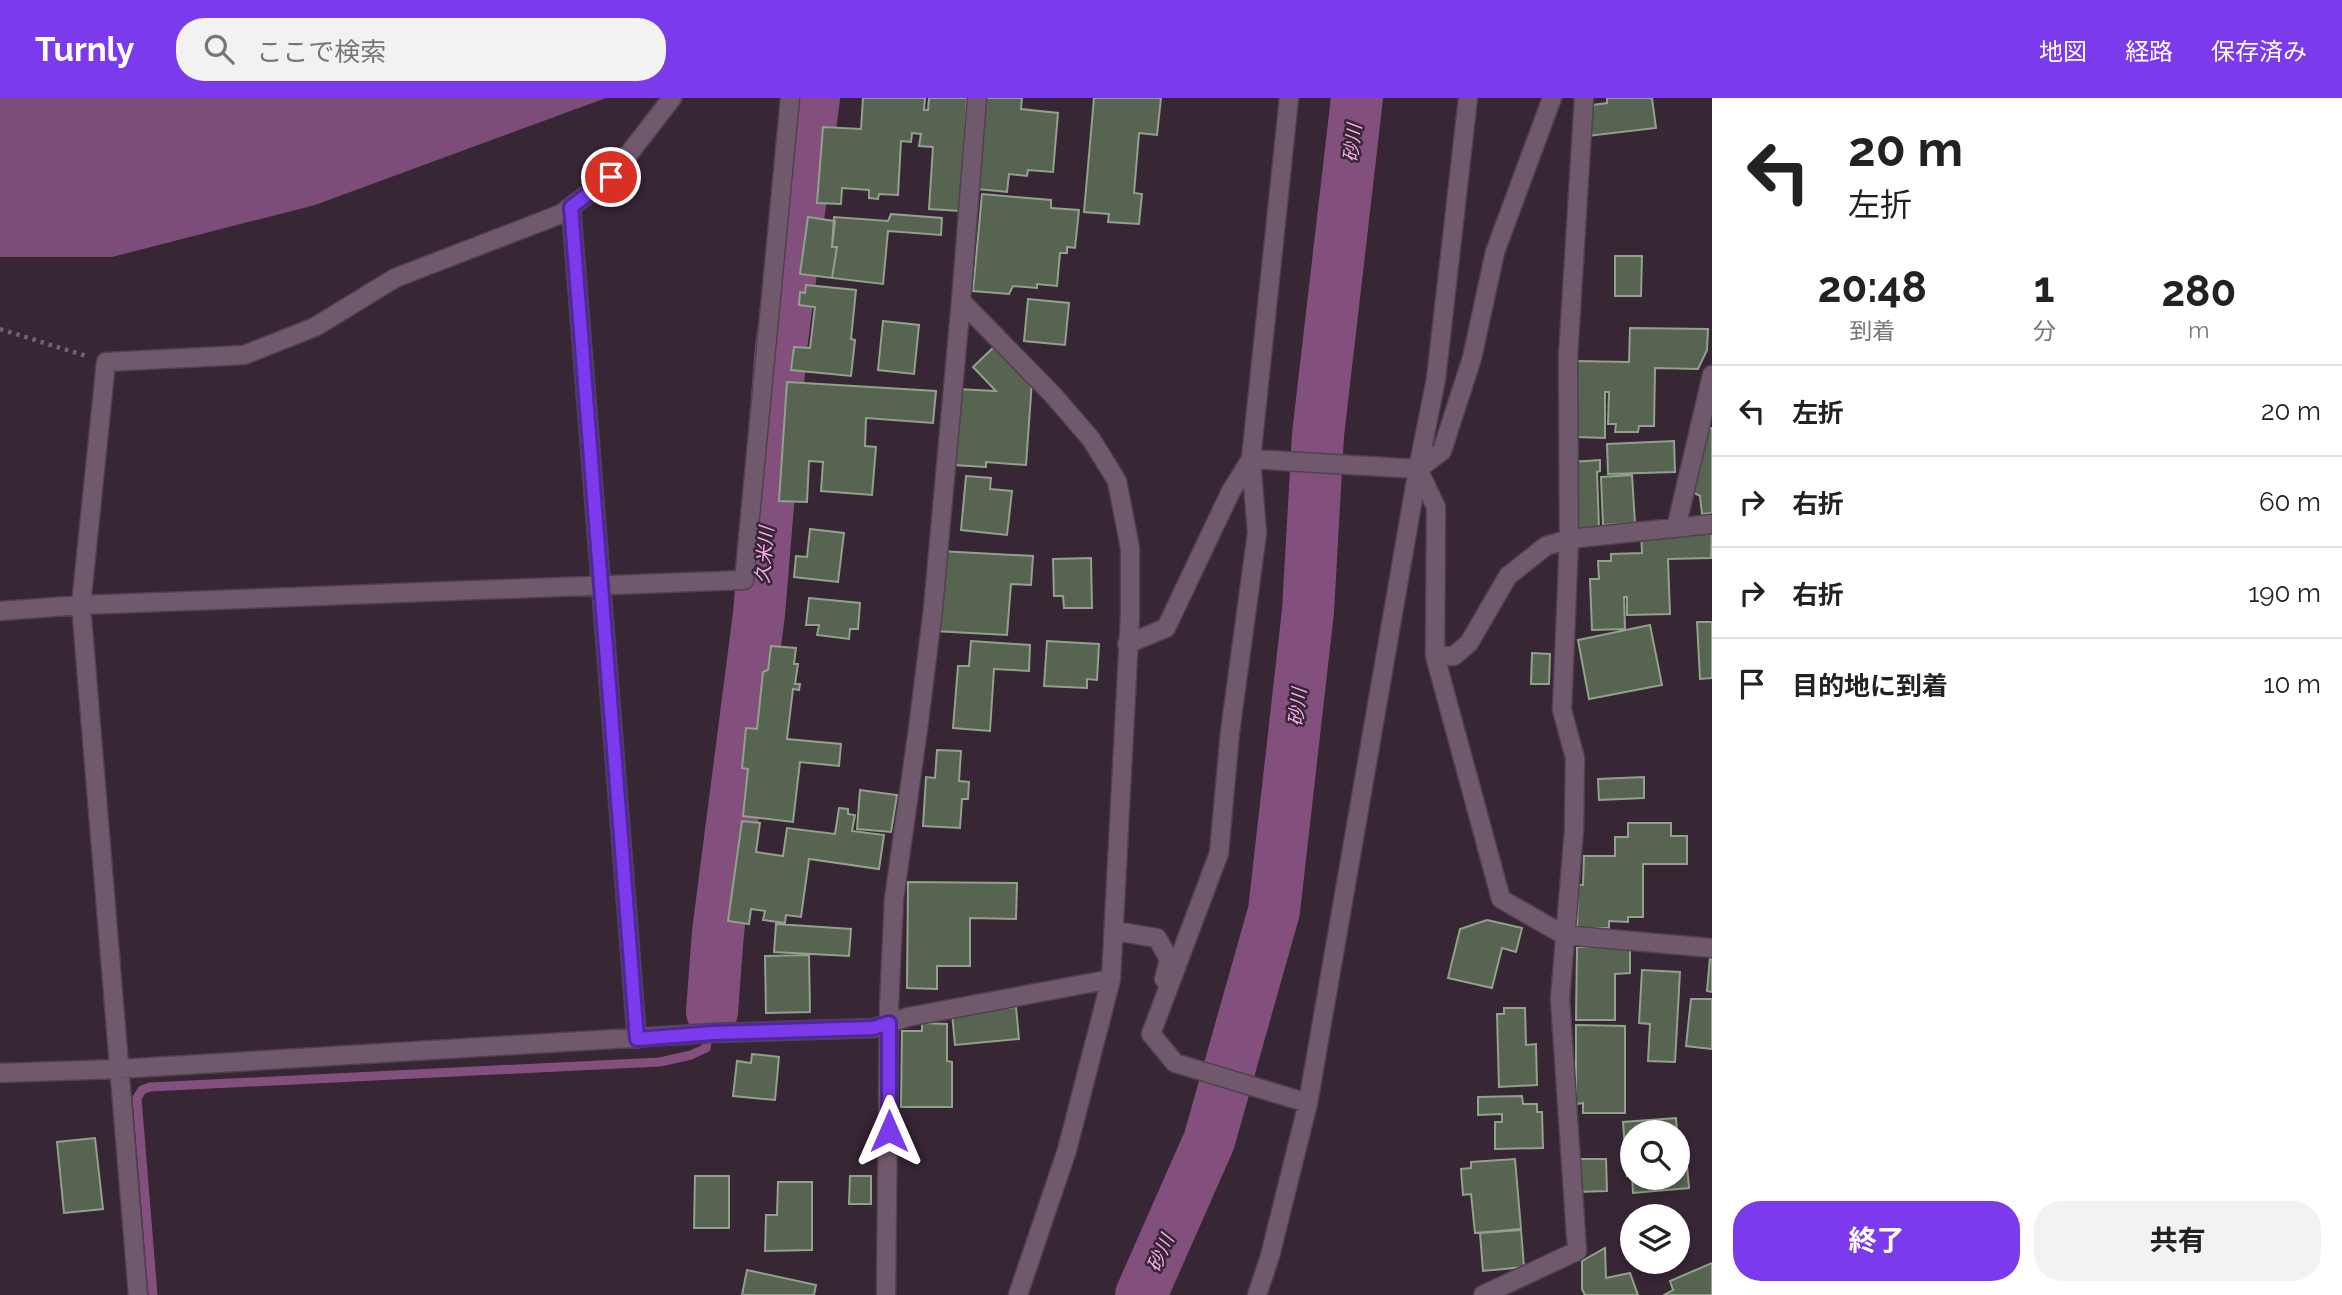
<!DOCTYPE html>
<html lang="ja">
<meta charset="utf-8">
<style>
:root{--surface:#fff;--page:#f2f2f2;--text:#222;--muted:#767676;--line:#e0e0e0;--accent:#7c3aed}
body{margin:0;font-family:Raleway,"Noto Sans JP",sans-serif;background:var(--page);color:var(--text);height:100vh;display:flex;flex-direction:column;font-size:26px;white-space:nowrap}
*{box-sizing:border-box;margin:0}
p{font-size:23px;color:var(--muted)}
.icon{flex:none;width:38px;height:38px;fill:none;stroke:currentColor;stroke-width:2;stroke-linecap:round;stroke-linejoin:round}
.map{position:relative;flex:1;overflow:hidden}
.details{display:flex;flex-direction:column;background:var(--surface);width:630px}
.details>*{flex:none}
.hud{background:#fff;color:var(--text);overflow:hidden}
.fabs{position:absolute;left:1620px;top:1022px;display:grid;gap:14px}
.fabs a{display:grid;place-items:center;width:70px;height:70px;border-radius:50%;background:var(--surface);box-shadow:0 4px 10px #0003;font-size:35px}
.pin{position:absolute;display:grid;place-items:center;width:60px;height:60px;color:#fff;margin:-30px;border:4px solid #fff;border-radius:50%;box-shadow:0 2px 7px #0007}
.me{position:absolute;width:77px;margin:-38px;rotate:0deg;stroke-linejoin:round;filter:drop-shadow(0 0 5px #0008)}
.turn{display:flex;align-items:center;gap:24px;height:147px;padding:0 21px;font-size:32px}
.turn .icon{width:91px;height:91px;stroke-width:2.5}
.turn b{display:block;font-size:49px;line-height:60px}
.eta{display:flex;justify-content:space-evenly;align-items:center;height:119px;text-align:center}
.eta b{font-size:42px;font-weight:700;line-height:49px}
.action{display:flex;gap:14px;margin-top:auto;padding:14px 21px}
.action a{flex:1;height:80px;border-radius:28px;background:var(--accent);color:#fff;font-size:28px;font-weight:700;line-height:80px;text-align:center}
.action a+a{background:var(--page);color:var(--text)}
ul{padding:0;list-style:none}
li{display:flex;align-items:center;gap:21px;height:91px;padding:0 21px;border-top:2px solid var(--line)}
li div{flex:1}
li b{display:block;font-size:26px}
li em{font-style:normal}
header{display:flex;align-items:center;gap:42px;box-sizing:border-box;height:98px;padding:0 35px;background:var(--accent);color:#fff}
header strong{font-size:33px}
nav{display:flex;gap:38px;margin-inline-start:auto;font-size:24px}
.search{width:490px;height:63px;background:var(--page);display:flex;align-items:center;gap:18px;box-sizing:border-box;padding:0 24px;border-radius:28px;color:var(--muted);font-size:26px}
main{display:flex;flex:1;min-height:0}
.map>svg:first-child{display:block}
.forest{fill:#7e4c78}
.lines{fill:none;stroke-linecap:round;stroke-linejoin:round}
.stream{stroke:#83507d;stroke-width:9}
.river{stroke:#83507d;stroke-width:52}
.building{fill:#566451;stroke:#92a18c;stroke-width:2}
.minor-casing{stroke:#51414e;stroke-width:21}
.path{stroke:#736370;stroke-width:4.5;stroke-dasharray:3.5 5;stroke-linecap:butt}
.minor{stroke:#70596d;stroke-width:18}
.route-casing{stroke:#51269a;stroke-width:18}
.route{stroke:#7c3aed;stroke-width:12}
.labels{text-anchor:middle;stroke-width:5;stroke-linejoin:round;paint-order:stroke}
.water-label{font-size:19px;font-style:italic;fill:#f9acef;stroke:#372634}
</style>
<header>
<strong>Turnly</strong>
<div class="search"><svg class="icon" aria-label="search" viewBox="0 0 24 24"><circle cx="10" cy="10" r="6"/><path d="M15 15l6 6"/></svg>ここで検索</div>
<nav><a>地図</a><a>経路</a><a>保存済み</a></nav>
</header>
<main>
<div class="map">
<svg width="1712" height="1197" viewBox="0 0 1712 1197">
<rect width="100%" height="100%" fill="#372634"/>
<path class="forest" d="M0,0H606L315,107L112,159H0Z"/>
<g class="lines">
<path class="stream" d="M153,1197L137,1000L142,992L150,989L660,964L691,957L706,950L712,914"/>
<path class="river" d="M712,914L718,834L759,516L781,250L814,0
M1141,1197L1209,1043L1274,813L1308,513L1318,337L1357,0"/>
</g>
<path class="building" d="M863,0H925L924,12H928L929,0H967L960,113L929,111L933,49L919,48L921,36L912,35L911,44L901,43L898,97L879,96L878,101L869,100V92L842,90L841,106L817,105L823,29L861,31Z
M986,0H1022L1021,11L1058,15L1053,74L1028,72L1027,78L1009,76L1007,94L978,91Z
M1094,0H1161L1157,37L1139,35L1134,95L1142,96L1139,126L1108,124L1109,116L1084,114Z
M1607,0H1652L1656,30L1588,38L1584,8L1607,5Z
M982,96L1051,102V110L1079,112L1075,150L1067,149V155H1060L1057,188L1037,186V190L1013,188L1009,196L973,193Z
M891,116L942,120L941,137L888,133L883,186L832,180L837,149H832L834,119L888,123Z
M808,119L835,123L832,149H837L832,180L800,176Z
M1615,158H1642L1641,198H1615Z
M806,187L856,192L851,241L855,242L851,278L791,272L794,249L810,250L815,209L799,207L800,194L805,195Z
M1028,201L1069,205L1065,247L1024,243Z
M883,223L919,227L914,276L878,272Z
M1630,230L1708,231L1707,252L1698,271L1655,270L1654,328H1639L1638,334H1615L1616,326H1608L1609,294H1605V340L1576,339L1577,263L1629,264Z
M996,247L1032,283L1026,367L986,364V369L953,367L958,291L996,293L973,269Z
M787,284L936,293L933,325L866,320L865,348L876,349L872,397L821,393L823,364L809,363L807,404L779,403Z
M1708,330H1712V415L1702,416L1700,398L1694,395V371Z
M1674,343L1675,374L1608,376L1607,346Z
M1600,362V373L1597,374L1599,430L1574,432L1571,364Z
M1632,377L1635,425L1603,427L1601,379Z
M966,378L991,380L990,391L1012,393L1007,437L961,432Z
M1712,430L1711,460L1668,461L1670,516L1627,517V499H1624L1625,531L1592,532L1590,481H1599L1598,463H1611V456L1642,455L1641,432Z
M810,431L844,435L838,484L794,479L796,458L807,459Z
M939,453L1033,458L1031,487L1011,486L1007,537L934,533Z
M1091,460L1092,510H1064L1063,498H1054L1053,461Z
M809,500L860,505L858,531H850L849,541L817,537L819,527H806Z
M1697,524H1712V580L1700,581Z
M1650,527L1662,587L1589,601L1578,542Z
M971,543L1030,547L1029,573L994,571L990,633L953,630L958,568H969Z
M1047,543L1099,546L1097,582L1087,581V590L1044,588Z
M771,548L796,550L794,566H798L795,586H800L799,592L793,591L787,641L841,646L839,668L800,664L793,724L743,718L748,671L742,670L746,630L757,631L763,574L768,572Z
M1532,555L1550,556L1549,586H1531Z
M937,652L961,653L959,683L969,684L968,701H962L960,730L923,728L926,679L935,680Z
M1644,679V700L1599,702L1598,681Z
M860,692L897,697L891,734L857,731Z
M839,710L848,711V716L855,717L852,733L884,737L879,771L809,761L801,819L786,817L785,825L763,822L765,813L751,811L749,826L728,823L742,723L760,725L756,754L783,758L787,730L835,736Z
M1628,725H1671V738H1687V766H1643V819H1628V824L1609,823V830H1577L1578,787H1583L1584,758H1615V739H1628Z
M908,784L1017,785L1016,821L970,820V868H937V891L907,890Z
M1487,822L1522,830L1516,854L1502,850L1492,890L1448,880L1460,831Z
M776,826L851,831L849,858L774,854Z
M1577,849H1630V875L1615,876V922H1576Z
M809,857L810,914L766,915L765,858Z
M1710,859H1712V894L1707,893Z
M1642,872L1680,874L1675,964L1648,963L1650,926L1639,925Z
M1691,901H1712V951L1686,948Z
M1016,909L1019,941L955,947L952,915Z
M1504,910H1525L1526,947L1536,946L1537,987L1499,989L1497,916H1504Z
M922,925L947,926V963L952,964V1009H901L902,933H922Z
M1576,927L1625,928V1015H1583V1005L1576,1006Z
M752,956L779,959L775,1002L733,998L737,963L751,965Z
M1522,998L1523,1006H1537V1014H1542L1543,1050L1495,1051V1024H1502V1016L1478,1017V999Z
M1676,1020L1677,1034H1633V1080H1678V1051L1679,1056H1686L1689,1090L1633,1095L1632,1077L1627,1078L1623,1024Z
M95,1040L103,1111L64,1115L57,1044Z
M1515,1061L1521,1131L1475,1135L1471,1096L1463,1097L1461,1071L1471,1070V1064Z
M1577,1061H1606L1607,1093L1577,1094Z
M695,1078H729V1130H694Z
M850,1078H871V1106H849Z
M778,1084H812V1152L765,1153L766,1117H777Z
M1521,1132L1524,1169L1483,1173L1480,1135Z
M1605,1150L1606,1180L1630,1175L1638,1197H1585L1582,1191V1163Z
M1712,1165V1197H1664L1673,1192L1670,1183Z
M747,1172L816,1187L814,1197H742Z"/>
<g class="lines">
<g class="minor-casing">
<path id="minor" d="M571,109L637,941
M961,203L1053,297L1091,341L1117,383L1130,450V518L1111,881L1067,1052L1018,1197
M1251,361L1418,371L1442,353L1472,260L1495,154L1552,0
M1418,371L1436,409L1435,558L1501,801L1564,837L1712,850
M1676,430L1712,277
M0,513L81,507L744,482L790,0
M1127,546L1166,530L1231,393L1251,361
M1435,558H1454L1469,545L1508,478L1546,448L1569,441L1712,426
M1115,833L1157,840L1169,861L1164,881
M1151,936L1219,755L1230,634L1257,435L1251,361L1289,0
M1151,936L1175,965L1308,1005
M0,975L118,971L713,935L874,930L908,919L1111,881
M138,1197L81,507L106,264L244,257L315,229L395,180L561,116L611,79L672,0
M886,1197L889,909L894,801L918,631L933,511L961,203L977,0
M1257,1197L1270,1158L1308,1005L1418,371L1436,281L1468,0
M1483,1197L1577,1153L1560,901L1574,732L1575,660L1562,612L1569,441L1568,259L1584,0"/>
</g>
<path class="path" d="M0,231L86,258"/>
<use href="#minor" class="minor"/>
</g>
<g class="lines">
<g class="route-casing">
<path id="route" d="M611,79L571,109L637,941L713,935L873,930L889,925V1033"/>
</g>
<use href="#route" class="route"/>
</g>
<g class="labels">
<g class="water-label">
<text transform="translate(1352 45) rotate(-83)" y="7">砂川</text>
<text transform="translate(764 457) rotate(-85)" y="7">久米川</text>
<text transform="translate(1297 609) rotate(-84)" y="7">砂川</text>
<text transform="translate(1160 1155) rotate(-66)" y="7">砂川</text>
</g>
</g>
</svg>
<div class="fabs">
<a><svg class="icon" aria-label="search" viewBox="0 0 24 24"><circle cx="10" cy="10" r="6"/><path d="M15 15l6 6"/></svg></a>
<a><svg class="icon" aria-label="layers" viewBox="0 0 24 24"><path d="M12 4l9 5-9 5-9-5zM3 14l9 5 9-5"/></svg></a>
</div>
<div class="pin" style="left:611px;top:79px;background:#d93025"><svg class="icon" aria-label="arrive" viewBox="0 0 24 24"><path d="M6 21V4h12l-3 4 3 4H6"/></svg></div>
<svg class="me" style="left:889px;top:1033px" viewBox="-20 -20 40 40"><path d="M0-17L14 15 0 8-14 15z" fill="#7c3aed" stroke="#fff" stroke-width="4"/></svg>
</div>
<section class="details">
<div class="hud">
<div class="turn"><svg class="icon" aria-label="left" viewBox="0 0 24 24"><path d="M17 20v-9H6M10 6l-5 5 5 5"/></svg><div><b>20 m</b>左折</div></div>
</div>
<div class="eta">
<div><b>20:48</b><p>到着</p></div>
<div><b>1</b><p>分</p></div>
<div><b>280</b><p>m</p></div>
</div>
<ul>
<li><svg class="icon" aria-label="left" viewBox="0 0 24 24"><path d="M17 20v-9H6M10 6l-5 5 5 5"/></svg><div><b>左折</b></div><em>20 m</em></li>
<li><svg class="icon" aria-label="right" viewBox="0 0 24 24"><path d="M7 20v-9h11M14 6l5 5-5 5"/></svg><div><b>右折</b></div><em>60 m</em></li>
<li><svg class="icon" aria-label="right" viewBox="0 0 24 24"><path d="M7 20v-9h11M14 6l5 5-5 5"/></svg><div><b>右折</b></div><em>190 m</em></li>
<li><svg class="icon" aria-label="arrive" viewBox="0 0 24 24"><path d="M6 21V4h12l-3 4 3 4H6"/></svg><div><b>目的地に到着</b></div><em>10 m</em></li>
</ul>
<div class="action"><a>終了</a><a>共有</a></div>
</section>
</main>
